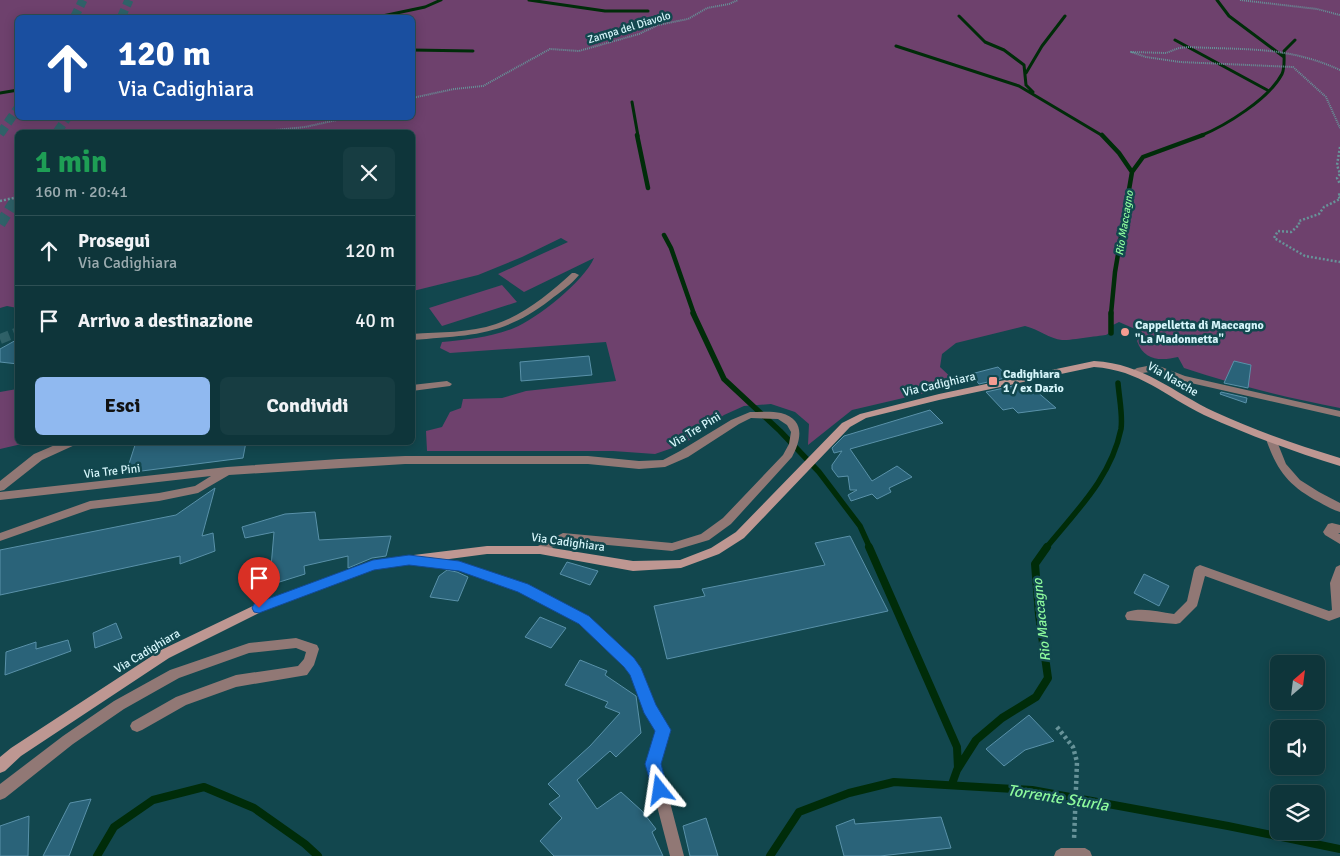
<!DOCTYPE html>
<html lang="it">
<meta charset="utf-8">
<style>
:root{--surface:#0e353a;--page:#173d42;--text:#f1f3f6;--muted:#9babaf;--line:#2e5054;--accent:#90b9f0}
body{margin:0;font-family:Signika,sans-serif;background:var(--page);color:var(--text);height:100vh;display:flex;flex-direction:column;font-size:19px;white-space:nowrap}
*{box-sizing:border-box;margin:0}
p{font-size:16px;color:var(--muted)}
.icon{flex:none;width:28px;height:28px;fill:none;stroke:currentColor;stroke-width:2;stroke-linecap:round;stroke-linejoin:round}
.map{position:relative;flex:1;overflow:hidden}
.drawer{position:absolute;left:15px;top:130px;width:400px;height:315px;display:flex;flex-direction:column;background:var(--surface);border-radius:8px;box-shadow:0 2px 12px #0003,0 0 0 1px var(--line)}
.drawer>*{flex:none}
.banner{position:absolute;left:15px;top:15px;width:400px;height:105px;border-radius:8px;box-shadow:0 2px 12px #0003,0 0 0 1px var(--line);background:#1a4fa0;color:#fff;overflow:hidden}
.needle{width:32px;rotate:28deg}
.buttons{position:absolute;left:1270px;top:655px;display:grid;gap:10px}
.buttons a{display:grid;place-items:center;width:55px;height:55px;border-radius:8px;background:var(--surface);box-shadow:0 2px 12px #0003,0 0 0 1px var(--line);font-size:25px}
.pin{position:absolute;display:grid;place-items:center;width:42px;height:42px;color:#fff;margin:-51px -21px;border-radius:50% 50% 50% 0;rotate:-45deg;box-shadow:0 0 5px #0007}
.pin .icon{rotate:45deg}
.me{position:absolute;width:55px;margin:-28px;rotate:345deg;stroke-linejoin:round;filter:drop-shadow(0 0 4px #0008)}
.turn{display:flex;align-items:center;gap:18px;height:105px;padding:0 20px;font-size:22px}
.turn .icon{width:65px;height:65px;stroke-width:2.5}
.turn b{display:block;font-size:35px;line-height:42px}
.round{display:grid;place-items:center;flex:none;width:52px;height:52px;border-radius:8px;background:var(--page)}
.summary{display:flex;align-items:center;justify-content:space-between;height:85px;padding:0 20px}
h1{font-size:30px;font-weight:800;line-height:38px;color:#1e9e55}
.cta{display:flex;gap:10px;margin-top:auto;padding:10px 20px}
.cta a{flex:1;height:58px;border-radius:8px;background:var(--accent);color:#111;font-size:20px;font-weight:800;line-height:58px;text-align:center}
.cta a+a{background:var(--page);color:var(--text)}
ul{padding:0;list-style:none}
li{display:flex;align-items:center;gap:15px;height:70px;padding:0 20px;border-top:1px solid var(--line)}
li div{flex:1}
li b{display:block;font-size:19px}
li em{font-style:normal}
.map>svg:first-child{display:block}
.green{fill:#6e416d;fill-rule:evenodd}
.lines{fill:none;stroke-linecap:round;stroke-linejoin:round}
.stream-far3{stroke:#002c09;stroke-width:3}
.stream-far2{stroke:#002c09;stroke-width:4.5}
.stream-far1{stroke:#002c09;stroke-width:5.5}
.stream{stroke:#002c09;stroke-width:8}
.building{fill:#2a6379;stroke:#5991a9}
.street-tunnel{stroke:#2f6168;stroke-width:10;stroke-dasharray:10 5;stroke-linecap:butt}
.highway-tunnel-far1{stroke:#2f6168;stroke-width:9;stroke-dasharray:9 4.5;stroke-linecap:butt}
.highway-tunnel{stroke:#2f6168;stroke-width:11;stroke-dasharray:11 5.5;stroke-linecap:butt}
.path-far2{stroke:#679399;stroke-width:2;stroke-dasharray:1 1;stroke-linecap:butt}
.path-far1{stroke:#679399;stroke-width:2.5;stroke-dasharray:2 2;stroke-linecap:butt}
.path{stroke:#679399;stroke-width:4.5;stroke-dasharray:3 3;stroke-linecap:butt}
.lane{fill:#917875;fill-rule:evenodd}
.street{fill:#917875;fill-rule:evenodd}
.secondary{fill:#be9792;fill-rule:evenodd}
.route{fill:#1a73e8;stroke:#114b97}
.poi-dot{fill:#f59c91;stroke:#12474e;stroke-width:2}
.labels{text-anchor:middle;stroke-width:5;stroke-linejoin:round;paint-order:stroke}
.far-street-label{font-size:11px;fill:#d5f5fa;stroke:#12474e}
.far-water-label{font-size:11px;font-style:italic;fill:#8dfa9d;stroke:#12474e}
.poi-label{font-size:12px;font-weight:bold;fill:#d5f5fa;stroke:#12474e;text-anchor:start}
.street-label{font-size:12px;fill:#d5f5fa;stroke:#12474e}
.water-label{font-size:14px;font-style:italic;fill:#8dfa9d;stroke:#12474e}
.near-water-label{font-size:16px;font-style:italic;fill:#8dfa9d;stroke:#12474e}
</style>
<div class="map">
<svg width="1340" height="856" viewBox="0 0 1340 856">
<rect width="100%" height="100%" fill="#12474e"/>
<path class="green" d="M0,0H1340V408C1288,398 1235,385 1184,368L1178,357C1161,361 1144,361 1137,341L1142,332L1119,322L1113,325C1112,329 1110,333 1106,335C1104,335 1065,341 1062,340C1050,339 1038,329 1025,326L956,343L942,354L940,367L959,385L852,410L808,445L809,424L795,412L771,404L744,406L724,415L684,444L655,454L613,451H427L426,431L442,427L450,412L461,408L463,399L502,398L526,391L616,381L606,342L450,353L440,348L442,342C466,340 491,337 514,328C537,319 585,280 594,258L524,292L498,274L568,242L561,238L522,257L478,275L413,291L412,132H18L17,308L7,306L0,308ZM18,18H412V118H18Z
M502,285L517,302L442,326L429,308Z
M17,389L18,442L26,443L0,449V392Z"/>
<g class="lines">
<path class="stream-far3" d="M529,0L605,11H648
M1217,0L1229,16L1284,57
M959,16L985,42L1004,50L1024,65L1026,85L1033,92
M373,18L425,7L441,0
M1175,40L1269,91
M896,46L1019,86L1103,136
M412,50L473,51
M1026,73L1042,46L1065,16
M0,93L18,90
M632,102L638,136
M1200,136C1225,126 1269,99 1282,74C1285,68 1284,58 1284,51L1295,40"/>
<path class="stream-far2" d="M637,135L648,188
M1102,135L1119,153L1132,172
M1132,172L1143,157L1203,135
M664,235L671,248L694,314
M1111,314L1115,272L1132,172"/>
<path class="stream-far1" d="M693,313L724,379L780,431L819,472L860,526L870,548
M1111,313V333
M1046,548C1076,511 1111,478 1121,429C1123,415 1119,397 1118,383"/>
<path class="stream" d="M869,547L957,747L958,768
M952,784L957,770L976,740L1002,718L1036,697L1048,678L1039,615L1035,564L1047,547
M97,856L114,827L153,800L204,787L254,808L305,844L318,856
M770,856L799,812L849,793L894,782L1032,790L1228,826L1340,849"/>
</g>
<path class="building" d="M18,339V364L0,362V349Z
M589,356L592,375L521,381L520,362Z
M1234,361L1251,365L1248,388L1224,383Z
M998,367L1009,377L979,384L971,374Z
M1017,385L1025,392L1035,390L1056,408L1018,413L1013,408L1003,410L986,392Z
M1221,392L1247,398L1246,403L1220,394Z
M930,410L943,423L850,449L872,481L897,466L912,477L889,488L891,492L877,499L872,494L851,501L848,495L857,490H850L848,476L838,477L832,469V465L842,451L834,453L832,448L844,436Z
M136,442H246L243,458L126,473Z
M215,488L202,536L213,533L215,551L180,564V556L0,595V550L176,515Z
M315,512L319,540L391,536L386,556L372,558L348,568V556L304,566L305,574L257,589L255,573L271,567L274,532L245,538L242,527L285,514Z
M850,536L888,611L667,659L654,606L705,596L702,589L825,565L815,543Z
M567,562L598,571L590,585L560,574Z
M447,570L457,572L468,577L458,601L430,597L439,576Z
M1144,574L1169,586L1159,606L1134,593Z
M540,617L566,628L551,648L525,637Z
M116,623L122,638L95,648L93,633Z
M68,640L71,651L5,675L6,652L36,642V649Z
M580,660L607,671L605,675L636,696L641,733L616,757L610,751L577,780L597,809L621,792L642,811L656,829L652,832L663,856H554L540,841L562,818L549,804L560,796L548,784L590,746L620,713L605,707L608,702L565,685Z
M1029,715L1054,741L1025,750L1004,766L986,749Z
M91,799L69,856H43L70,803Z
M29,816L28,856H0V826Z
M941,817L951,848L880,856H844L836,826L854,819L855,824Z
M706,818L718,856H690L683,826Z"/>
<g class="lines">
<path class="street-tunnel" d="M0,339L18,332"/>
<path class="highway-tunnel-far1" d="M74,18L83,0
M121,18L129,0
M57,132L67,118
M0,134L18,108"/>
<path class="highway-tunnel" d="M0,224L18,196"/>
<path class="path-far2" d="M1240,0L1317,9L1340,15
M1340,70C1288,46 1245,50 1189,47L1179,48L1166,53L1131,52L1146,57L1180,62L1293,67L1326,97L1340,128
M412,98L454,89L483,86L550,49L579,51L639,34L658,25L688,19L707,8L729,4L738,0
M256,132L305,127L346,118"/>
<path class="path-far1" d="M1340,147L1337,165L1340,174L1337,178L1340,184
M1340,194L1338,195L1340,199L1324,207L1319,214L1299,221V225L1291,232L1278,231L1274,238L1305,256L1340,262
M0,201L18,197"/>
<path class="path" d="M1057,727L1073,747L1077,762L1074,840"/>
<path class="lane" d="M1271,436L1276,439L1286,464L1300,480L1319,492L1340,503V512C1333,510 1326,506 1319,502C1289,486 1277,471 1266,439Z
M1332,523L1340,525V533H1338L1340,534V544L1325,535L1323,532L1328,524Z
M1200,565L1329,611L1332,610L1330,583L1336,567L1340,565V617L1329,621L1205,576L1197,606L1180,623L1176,624L1127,620L1125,616L1127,612C1142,607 1158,612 1174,614L1187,601L1194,570L1196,567Z
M296,638L317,645L319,649L314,665L307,675L236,687L186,705L142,730L137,732L132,730L130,726L132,722L176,697L236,675L298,666L304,659L306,652L296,648L249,653L179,678L124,709L73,744L5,798L0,800V784L63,736L114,701L170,670L249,643Z"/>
<path class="street" d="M572,273H575L579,275C571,285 560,292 550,300C502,337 469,335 412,340V334C440,332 470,333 496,324C525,314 550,293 572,273Z
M1147,366H1159L1185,376L1340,411V417L1182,381C1161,375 1158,368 1135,375L1130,372L1137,368Z
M447,381L452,384L450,386L412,391V385Z
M750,412C760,412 772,411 781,413C806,420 801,440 792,457L731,524L709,540L672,551L565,541L540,554L536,553L534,550L536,547L563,533L672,543L701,534L723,518L783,455L789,444L791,432L787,425L778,419L751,418L739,424L688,457L665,467L639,469L588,464H405L229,475L198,493L159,501L91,509L0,541V533L90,501L159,493L195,486L211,476L0,500V492L227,467L339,459L405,456H588L639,461L663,460L680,451L731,420Z
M62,442H78L77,444L42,460L4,490L0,491V481L34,454Z
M415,556L459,561L527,585L588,616L634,659L641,668L656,706L670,730L660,764L684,856H670L646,764L656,731L643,709L631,675L624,667L580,624L519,591L459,570L411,563L409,560L411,557Z
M1061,848H1085L1090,851L1092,856H1054L1056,851Z"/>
<path class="secondary" d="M1094,361C1145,364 1172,392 1215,412C1256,431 1298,445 1340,458V466C1294,452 1248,435 1204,415C1165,396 1140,370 1094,367L939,400L866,418L850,427L744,538L719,554L681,568L633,571L540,554H487L374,569L263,611L169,658L21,756L5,771L0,773V757L11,748L161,650L255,605L373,560L487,546H540L633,561L680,560L711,548L736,532L842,423L860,414L939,394Z"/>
</g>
<path class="route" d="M409,555L459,561L528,584L589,616L634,658L641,668L656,705L671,730L661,764L668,790L665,795L660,798L654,795L645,764L655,731L644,713L630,675L624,667L579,624L518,592L459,571L409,565L374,570L259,613L254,612L252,608L254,604L373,560Z"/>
<g class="poi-dot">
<circle cx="1125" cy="332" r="5"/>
<rect x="988" y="376" width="10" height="10" rx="2.5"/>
</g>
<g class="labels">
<g class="far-street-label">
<text transform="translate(629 27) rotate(-17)" y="4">Zampa del Diavolo</text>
</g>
<g class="far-water-label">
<text transform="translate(1124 223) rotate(-81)" y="4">Rio Maccagno</text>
</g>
<g class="poi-label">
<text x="1135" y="329">Cappelletta di Maccagno<tspan x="1135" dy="14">"La Madonnetta"</tspan></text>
<text x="1003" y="378">Cadighiara<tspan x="1003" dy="14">1 / ex Dazio</tspan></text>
</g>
<g class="street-label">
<text transform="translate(1173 379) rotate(30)" y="4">Via Nasche</text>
<text transform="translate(939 384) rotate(-13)" y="4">Via Cadighiara</text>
<text transform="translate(695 430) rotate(-31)" y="4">Via Tre Pini</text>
<text transform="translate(112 471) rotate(-6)" y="4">Via Tre Pini</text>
<text transform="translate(568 542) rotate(8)" y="4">Via Cadighiara</text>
<text transform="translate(147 651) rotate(-31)" y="4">Via Cadighiara</text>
</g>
<g class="water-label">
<text transform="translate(1041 620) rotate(-96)" y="5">Rio Maccagno</text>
</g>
<g class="near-water-label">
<text transform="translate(1058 797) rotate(9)" y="6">Torrente Sturla</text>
</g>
</g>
</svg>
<div class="buttons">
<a><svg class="needle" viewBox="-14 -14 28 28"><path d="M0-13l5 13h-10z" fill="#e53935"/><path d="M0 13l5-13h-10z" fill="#9babaf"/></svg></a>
<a><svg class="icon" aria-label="sound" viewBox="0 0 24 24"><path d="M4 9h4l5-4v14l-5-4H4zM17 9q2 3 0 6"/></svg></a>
<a><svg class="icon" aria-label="layers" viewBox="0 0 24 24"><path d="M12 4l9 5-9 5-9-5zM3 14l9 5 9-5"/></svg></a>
</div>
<div class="pin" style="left:259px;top:608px;background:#d93025"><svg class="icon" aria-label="arrive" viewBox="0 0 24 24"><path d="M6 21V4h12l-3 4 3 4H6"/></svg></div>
<svg class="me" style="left:660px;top:790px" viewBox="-20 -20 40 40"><path d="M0-17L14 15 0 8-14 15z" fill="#1a73e8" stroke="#fff" stroke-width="4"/></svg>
<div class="banner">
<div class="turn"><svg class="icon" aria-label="ahead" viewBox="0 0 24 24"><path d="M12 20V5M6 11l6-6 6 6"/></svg><div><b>120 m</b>Via Cadighiara</div></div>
</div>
<section class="drawer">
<div class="summary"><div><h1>1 min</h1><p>160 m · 20:41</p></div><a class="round"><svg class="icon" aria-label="close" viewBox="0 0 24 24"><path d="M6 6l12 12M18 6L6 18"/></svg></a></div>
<ul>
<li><svg class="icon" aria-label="ahead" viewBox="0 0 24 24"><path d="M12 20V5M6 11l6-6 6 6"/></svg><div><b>Prosegui</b><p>Via Cadighiara</p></div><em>120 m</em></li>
<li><svg class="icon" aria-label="arrive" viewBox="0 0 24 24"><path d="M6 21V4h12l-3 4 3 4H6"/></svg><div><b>Arrivo a destinazione</b></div><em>40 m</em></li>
</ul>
<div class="cta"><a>Esci</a><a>Condividi</a></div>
</section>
</div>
